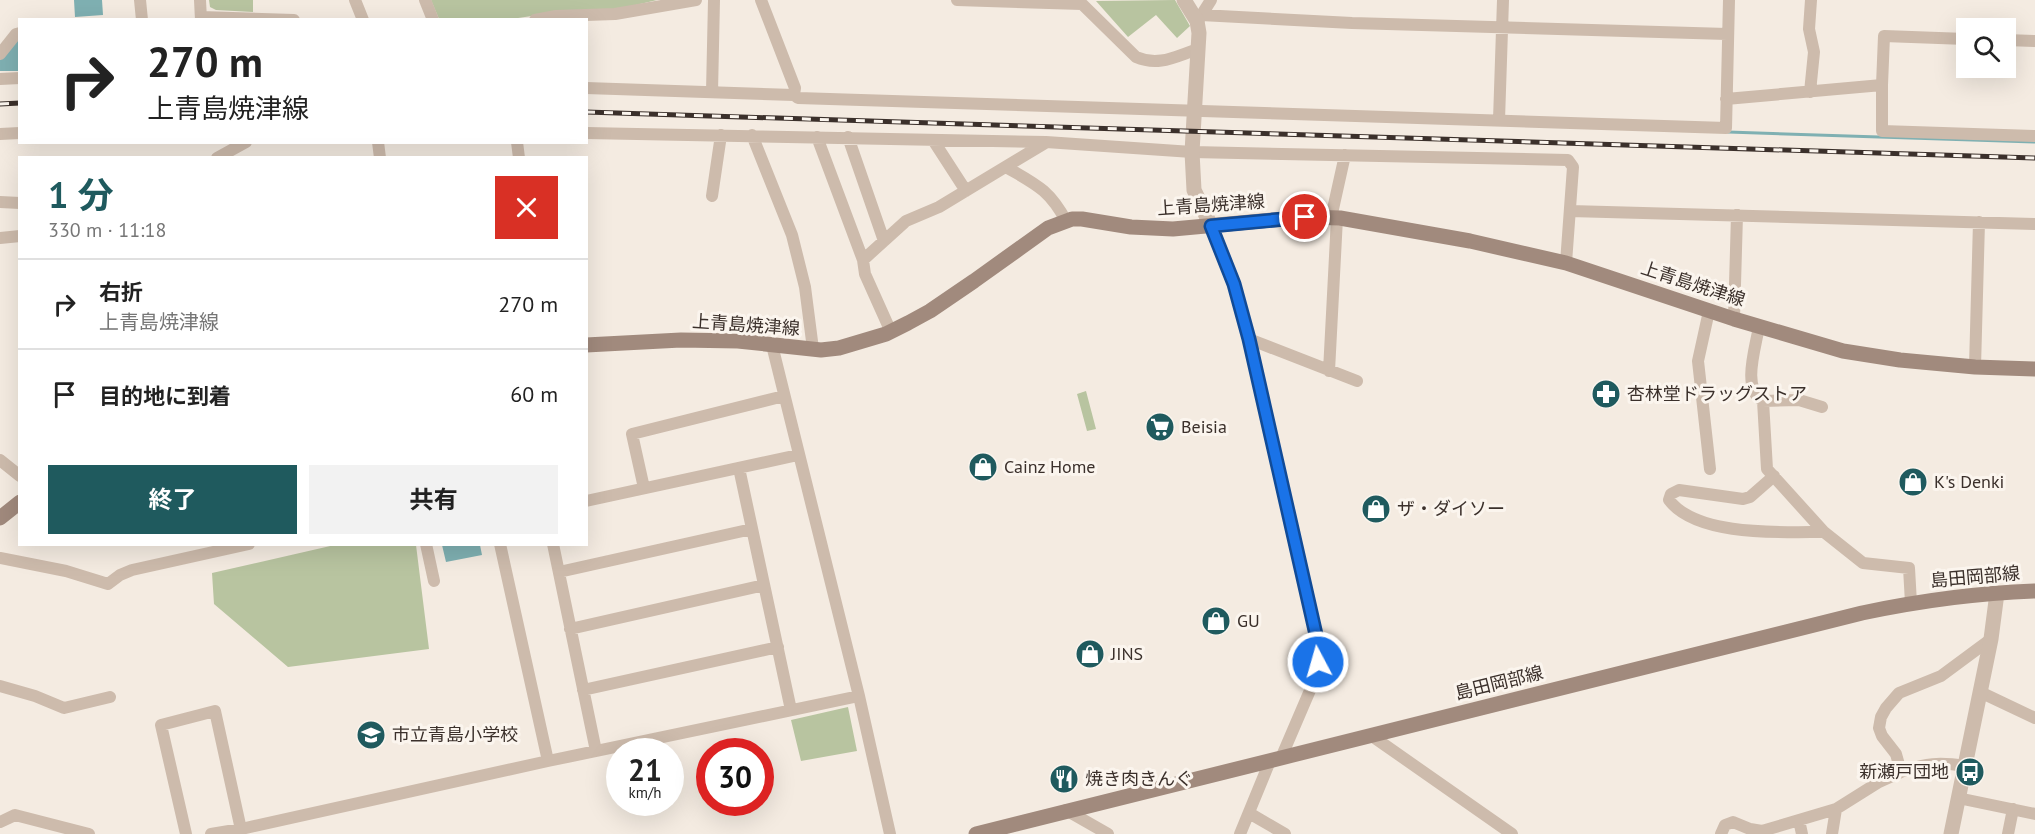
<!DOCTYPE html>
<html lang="ja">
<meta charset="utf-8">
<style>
:root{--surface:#fff;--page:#f2f2f2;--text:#222;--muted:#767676;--line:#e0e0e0;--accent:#1f5a5e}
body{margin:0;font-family:"PT Sans","Noto Sans JP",sans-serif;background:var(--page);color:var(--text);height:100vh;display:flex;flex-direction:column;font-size:22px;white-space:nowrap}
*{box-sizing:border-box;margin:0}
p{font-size:20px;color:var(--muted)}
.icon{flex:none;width:33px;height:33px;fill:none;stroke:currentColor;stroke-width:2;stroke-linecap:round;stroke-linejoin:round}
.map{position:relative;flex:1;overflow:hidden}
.side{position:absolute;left:18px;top:156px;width:570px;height:390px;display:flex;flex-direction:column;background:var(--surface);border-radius:0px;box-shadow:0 6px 24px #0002}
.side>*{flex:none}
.hud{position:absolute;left:18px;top:18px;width:570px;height:126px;border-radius:0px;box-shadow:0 6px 24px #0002;background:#fff;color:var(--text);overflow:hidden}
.tools{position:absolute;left:1956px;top:18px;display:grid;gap:12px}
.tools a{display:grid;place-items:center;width:60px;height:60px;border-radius:0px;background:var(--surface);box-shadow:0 6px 24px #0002;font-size:30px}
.speed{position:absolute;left:606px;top:738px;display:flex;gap:12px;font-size:30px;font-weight:700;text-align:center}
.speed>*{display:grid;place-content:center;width:78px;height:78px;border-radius:50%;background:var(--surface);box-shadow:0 6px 24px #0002;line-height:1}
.speed small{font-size:15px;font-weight:400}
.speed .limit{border:9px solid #d22;background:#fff;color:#111}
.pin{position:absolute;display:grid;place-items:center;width:51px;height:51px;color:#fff;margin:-26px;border:3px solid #fff;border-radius:50%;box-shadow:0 2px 6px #0007}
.me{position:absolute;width:66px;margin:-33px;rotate:354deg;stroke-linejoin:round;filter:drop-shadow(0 0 4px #0008)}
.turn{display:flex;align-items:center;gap:21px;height:126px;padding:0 30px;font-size:27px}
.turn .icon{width:78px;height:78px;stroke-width:2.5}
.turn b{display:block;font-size:42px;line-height:51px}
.round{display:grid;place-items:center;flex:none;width:63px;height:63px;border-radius:0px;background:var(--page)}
.overview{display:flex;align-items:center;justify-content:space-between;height:102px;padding:0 30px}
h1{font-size:36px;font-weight:700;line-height:45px;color:var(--accent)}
.cta{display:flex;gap:12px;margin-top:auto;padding:12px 30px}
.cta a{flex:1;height:69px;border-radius:0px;background:var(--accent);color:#fff;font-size:24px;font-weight:700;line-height:69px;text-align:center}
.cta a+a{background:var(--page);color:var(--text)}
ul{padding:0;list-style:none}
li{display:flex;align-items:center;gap:18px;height:90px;padding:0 30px;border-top:2px solid var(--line)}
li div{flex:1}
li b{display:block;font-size:22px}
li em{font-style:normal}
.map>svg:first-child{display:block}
.green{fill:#b8c4a0}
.water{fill:#7fb0b2}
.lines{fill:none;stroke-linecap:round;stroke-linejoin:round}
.stream{stroke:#7fb0b2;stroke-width:3}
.minor{stroke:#cdbbac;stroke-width:12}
.tertiary{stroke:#cdbbac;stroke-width:15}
.secondary{stroke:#a18a7d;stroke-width:15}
.rail-casing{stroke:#3b302b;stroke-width:5}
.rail{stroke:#fbf5ee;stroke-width:3;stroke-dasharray:9;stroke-linecap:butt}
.route-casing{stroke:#114b97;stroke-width:15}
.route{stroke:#1a73e8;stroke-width:10}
.labels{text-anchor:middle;stroke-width:6;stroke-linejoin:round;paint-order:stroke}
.street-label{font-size:18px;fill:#3b302b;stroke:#fbf5ee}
.poi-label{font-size:18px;fill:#3b302b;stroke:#fbf5ee;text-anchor:start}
</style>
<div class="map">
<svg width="2035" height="834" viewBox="0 0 2035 834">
<rect width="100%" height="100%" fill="#f4ebe1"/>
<path class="green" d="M209,0H253V12L216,10L210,7Z
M431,0H657L615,10L552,13L504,20L439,19Z
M1175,0L1190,26L1177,38L1156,15L1128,37L1096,1Z
M1086,391L1096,429L1087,431L1077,394Z
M339,544L416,545L429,649L288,667L214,604L212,573Z
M848,707L857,751L801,761L791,720Z"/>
<path class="water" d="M74,0H102L103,15L75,17Z
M17,38H19V71H0V60Z
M442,545H480L482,555L446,562Z"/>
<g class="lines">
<path class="stream" d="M1728,132L2035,142"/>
<path class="minor" d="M140,0L142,20
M200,0L201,20
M355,0L363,20
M425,0L433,20
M761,0L795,88L794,95
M957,0L1082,4L1136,57C1159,67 1176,56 1198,49
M1201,15L1352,23L1727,34
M201,17L294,20
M1199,19L1211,0
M535,20L556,16L615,14L696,0
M2006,40L2035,41
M0,54L16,34L20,33
M0,79L20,78
M1882,85V131L2035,136
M586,88L794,95L798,98L1726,128L1729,0
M712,92L714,0
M1810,92L1814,52L1809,29L1811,0
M1726,99L1882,85L1884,36L1966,39
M1499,120L1503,0
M586,133L1046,142L1192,152L1568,160L1573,167L1566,263
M0,134L20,133
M752,135L792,235L805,287L813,349
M817,137L863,260L865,274L891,332
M848,137L884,241
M933,140L966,191
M378,142L380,158
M517,142L519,158
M217,158L246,142
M1006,167C1035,184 1049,189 1066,221
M712,196L721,135
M0,202L20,203
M1570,211L2035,224
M1331,218L1345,155
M1211,226L1234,284L1249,339L1317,639L1318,662L1314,681L1281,758
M0,238L20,236
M863,260L906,221L939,207L1045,143
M1709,311L1698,361L1710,469
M1734,319L1737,215
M1759,326C1756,347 1741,389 1763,401L1767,469L1824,532L1863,563L1909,568L1911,603
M1249,339L1357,381
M772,345L859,696L890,834
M1975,367L1979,222
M1329,371L1337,218
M1763,401L1799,400L1822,407
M0,460L20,476
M739,468L791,710
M1774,476L1750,497L1743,499L1679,490L1671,494L1669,500C1697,537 1782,532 1824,532
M644,488L632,434L784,396
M586,501L798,455
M426,544L434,581
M500,544L548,761
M553,544L596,751
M0,558L66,571L108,584L120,575L132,570L249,544
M559,572L752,529
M570,629L764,585
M0,686L35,696L64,708L110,697
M583,690L778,647
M1980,692L2035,718
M1372,736L1512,834
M1901,772C1925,763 1940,762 1965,766
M1958,798L2035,814
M1066,810L1108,834
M1249,813L1285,834
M1799,820L1802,834
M0,822L15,815L89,834
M186,834L161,725L215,711L242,834
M211,834L241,829L548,761L859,696
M1240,834L1270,761
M1721,834L1725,825L1733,822L1750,829L1762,831L1836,809L1879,782L1901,772L1896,754L1882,736L1879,728L1881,717L1886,708L1899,693L1941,676L1991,639
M1832,834L1836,809
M2008,834L2013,809"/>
<path class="tertiary" d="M1184,0L1197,21L1199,33L1192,152L1194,190L1211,226
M1951,834L1991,639L1997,593"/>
<path class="secondary" d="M586,345L681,340L738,341L821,350L839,348L886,334L908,323L930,311L974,281L1048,228L1072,219H1082L1131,227L1173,229L1305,217L1340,218L1470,241L1566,263L1734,319L1843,351L1900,360L1975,367L2035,369
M0,518L20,502
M976,834L1862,613C1919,601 1976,593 2035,591"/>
<g class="rail-casing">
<path id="rail" d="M0,104L20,103
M586,112L2035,158"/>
</g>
<use href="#rail" class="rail"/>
</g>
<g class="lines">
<g class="route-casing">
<path id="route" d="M1305,217L1211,226L1234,284L1249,339L1317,639L1318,662"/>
</g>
<use href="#route" class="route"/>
</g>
<defs>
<g id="pharmacy-disc" transform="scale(1.5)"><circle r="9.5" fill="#1f5a5e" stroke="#fbf5ee"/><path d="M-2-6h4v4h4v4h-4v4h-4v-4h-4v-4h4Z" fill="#fff"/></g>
<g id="supermarket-disc" transform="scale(1.5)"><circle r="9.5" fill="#1f5a5e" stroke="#fbf5ee"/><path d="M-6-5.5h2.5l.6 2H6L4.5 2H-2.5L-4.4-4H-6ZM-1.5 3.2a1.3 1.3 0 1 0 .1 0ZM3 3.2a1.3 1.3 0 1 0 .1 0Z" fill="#fff"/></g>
<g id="shop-disc" transform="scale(1.5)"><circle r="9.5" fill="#1f5a5e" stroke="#fbf5ee"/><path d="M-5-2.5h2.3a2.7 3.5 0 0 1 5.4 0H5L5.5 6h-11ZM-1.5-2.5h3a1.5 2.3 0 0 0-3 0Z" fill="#fff"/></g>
<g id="school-disc" transform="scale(1.5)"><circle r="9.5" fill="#1f5a5e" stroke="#fbf5ee"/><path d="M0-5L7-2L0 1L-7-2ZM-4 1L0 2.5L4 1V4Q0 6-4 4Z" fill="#fff"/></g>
<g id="bus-disc" transform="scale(1.5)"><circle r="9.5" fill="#1f5a5e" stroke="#fbf5ee"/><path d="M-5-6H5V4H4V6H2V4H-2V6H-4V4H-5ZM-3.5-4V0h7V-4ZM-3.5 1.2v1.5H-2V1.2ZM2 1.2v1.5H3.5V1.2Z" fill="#fff"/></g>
<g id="restaurant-disc" transform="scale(1.5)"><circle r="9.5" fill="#1f5a5e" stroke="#fbf5ee"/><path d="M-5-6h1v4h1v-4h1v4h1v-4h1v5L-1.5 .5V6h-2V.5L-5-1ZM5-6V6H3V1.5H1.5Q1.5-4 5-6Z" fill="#fff"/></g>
</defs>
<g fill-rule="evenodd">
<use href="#pharmacy-disc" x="1606" y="394"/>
<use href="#supermarket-disc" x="1160" y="427"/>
<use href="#shop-disc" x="983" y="467"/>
<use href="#shop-disc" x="1913" y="482"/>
<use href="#shop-disc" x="1376" y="509"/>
<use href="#shop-disc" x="1216" y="621"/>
<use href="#shop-disc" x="1090" y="654"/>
<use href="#school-disc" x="371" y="735"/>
<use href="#bus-disc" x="1970" y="772"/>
<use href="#restaurant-disc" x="1064" y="779"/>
</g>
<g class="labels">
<g class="street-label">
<text transform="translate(1211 205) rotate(-4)" y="6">上青島焼津線</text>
<text transform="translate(1693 284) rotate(18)" y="6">上青島焼津線</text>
<text transform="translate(746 325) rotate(4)" y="6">上青島焼津線</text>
<text transform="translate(1975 577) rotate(-5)" y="6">島田岡部線</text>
<text transform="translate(1499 683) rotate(-14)" y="6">島田岡部線</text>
</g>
<g class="poi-label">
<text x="1627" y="400">杏林堂ドラッグストア</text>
<text x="1181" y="433">Beisia</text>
<text x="1004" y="473">Cainz Home</text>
<text x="1934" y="488">K's Denki</text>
<text x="1397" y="515">ザ・ダイソー</text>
<text x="1237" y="627">GU</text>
<text x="1111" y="660">JINS</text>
<text x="392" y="741">市立青島小学校</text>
<text x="1949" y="778" text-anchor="end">新瀬戸団地</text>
<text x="1085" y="785">焼き肉きんぐ</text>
</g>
</g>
</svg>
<div class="tools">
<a><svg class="icon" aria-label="search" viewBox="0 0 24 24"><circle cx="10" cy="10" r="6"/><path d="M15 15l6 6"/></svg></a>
</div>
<div class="speed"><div>21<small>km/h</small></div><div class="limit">30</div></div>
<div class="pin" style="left:1305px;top:217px;background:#d93025"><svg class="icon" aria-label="arrive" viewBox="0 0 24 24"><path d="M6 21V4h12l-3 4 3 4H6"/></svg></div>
<svg class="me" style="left:1318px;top:662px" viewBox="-20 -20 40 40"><circle r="17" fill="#1a73e8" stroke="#fff" stroke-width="3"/><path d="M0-11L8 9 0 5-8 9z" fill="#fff"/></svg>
<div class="hud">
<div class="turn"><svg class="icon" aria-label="right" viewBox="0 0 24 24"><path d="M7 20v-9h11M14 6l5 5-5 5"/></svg><div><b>270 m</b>上青島焼津線</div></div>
</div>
<section class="side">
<div class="overview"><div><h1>1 分</h1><p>330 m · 11:18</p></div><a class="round" style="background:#d93025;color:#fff"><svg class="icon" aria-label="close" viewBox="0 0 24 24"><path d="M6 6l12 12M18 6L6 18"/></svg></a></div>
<ul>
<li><svg class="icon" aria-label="right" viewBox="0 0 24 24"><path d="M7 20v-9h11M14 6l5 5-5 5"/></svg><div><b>右折</b><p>上青島焼津線</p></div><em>270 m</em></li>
<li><svg class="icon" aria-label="arrive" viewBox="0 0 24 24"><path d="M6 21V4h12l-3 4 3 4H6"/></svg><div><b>目的地に到着</b></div><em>60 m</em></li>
</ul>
<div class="cta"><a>終了</a><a>共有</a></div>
</section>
</div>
